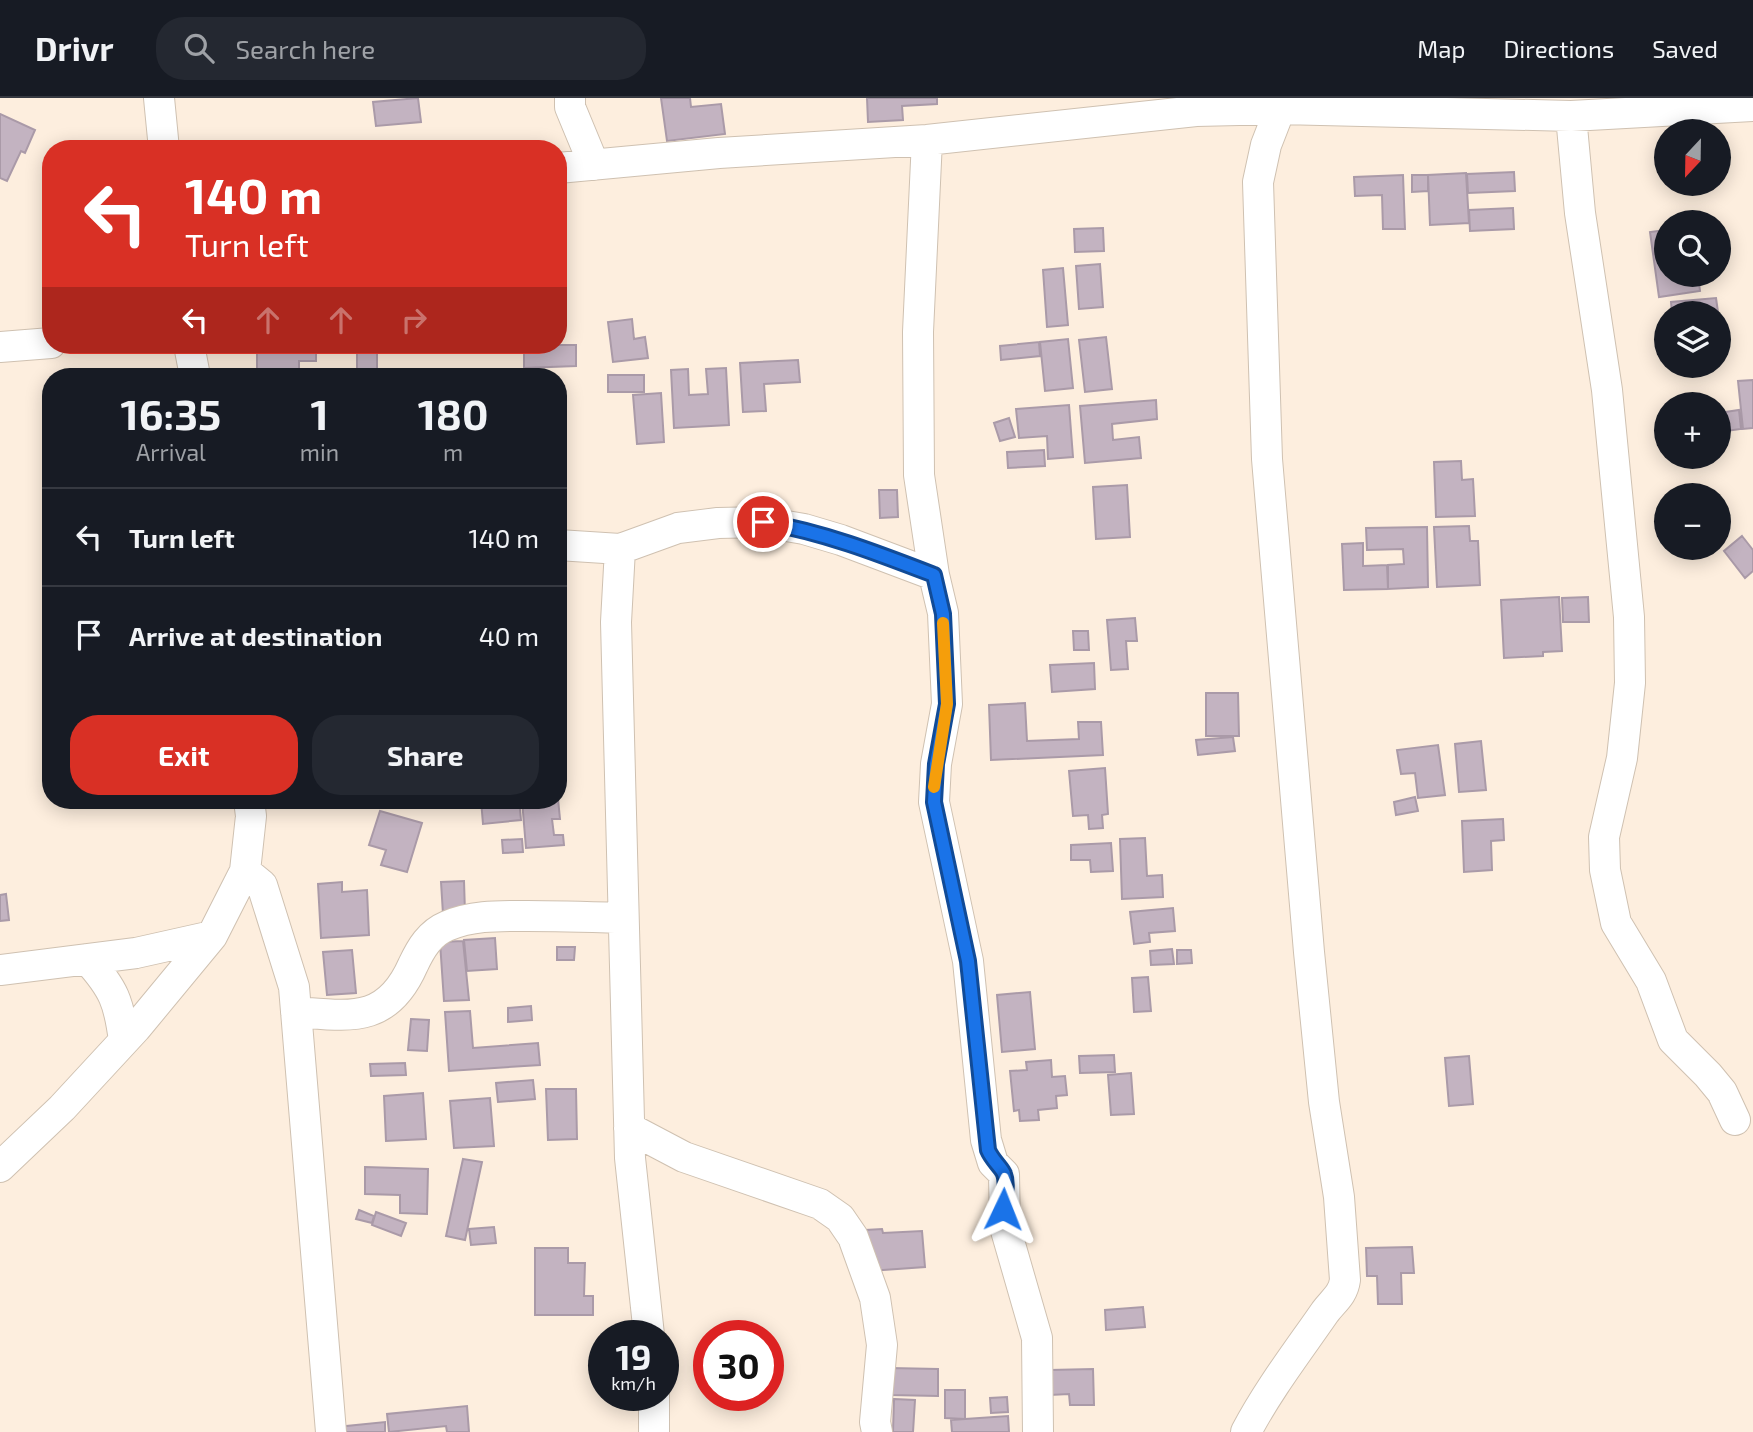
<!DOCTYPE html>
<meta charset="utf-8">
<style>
:root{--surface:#171b24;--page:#242831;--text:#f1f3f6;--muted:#9ea1a6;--line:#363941;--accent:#d93025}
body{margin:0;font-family:"Exo 2",sans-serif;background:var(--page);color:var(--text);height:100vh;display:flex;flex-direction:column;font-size:26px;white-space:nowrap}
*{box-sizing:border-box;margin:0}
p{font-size:23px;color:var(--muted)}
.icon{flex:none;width:38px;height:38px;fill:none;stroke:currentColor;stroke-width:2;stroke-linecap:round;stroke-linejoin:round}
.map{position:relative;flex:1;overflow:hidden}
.side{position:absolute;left:42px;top:270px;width:525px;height:441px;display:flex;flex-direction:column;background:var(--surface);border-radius:28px;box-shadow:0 4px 18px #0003}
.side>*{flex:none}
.hud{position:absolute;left:42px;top:42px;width:525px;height:214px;border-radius:28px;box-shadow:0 4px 18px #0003;background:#d93025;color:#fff;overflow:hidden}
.needle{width:46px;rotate:202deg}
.buttons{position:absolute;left:1654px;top:21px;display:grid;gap:14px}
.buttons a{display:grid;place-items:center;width:77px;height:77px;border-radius:50%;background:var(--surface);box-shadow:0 4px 18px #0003;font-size:35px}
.speed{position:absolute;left:588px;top:1222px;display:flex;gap:14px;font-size:35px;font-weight:700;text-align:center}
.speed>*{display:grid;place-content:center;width:91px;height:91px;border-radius:50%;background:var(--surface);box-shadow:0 4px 18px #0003;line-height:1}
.speed small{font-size:18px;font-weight:400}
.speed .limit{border:10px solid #d22;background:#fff;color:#111}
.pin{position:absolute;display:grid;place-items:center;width:60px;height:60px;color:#fff;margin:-30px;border:4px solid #fff;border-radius:50%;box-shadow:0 2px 7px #0007}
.me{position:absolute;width:77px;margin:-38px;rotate:2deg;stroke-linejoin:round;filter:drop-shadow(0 0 5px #0008)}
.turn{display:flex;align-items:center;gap:24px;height:147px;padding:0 28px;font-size:32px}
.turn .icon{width:91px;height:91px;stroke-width:2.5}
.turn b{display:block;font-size:49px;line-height:60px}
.lanes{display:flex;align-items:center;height:66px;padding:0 28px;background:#0003;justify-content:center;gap:35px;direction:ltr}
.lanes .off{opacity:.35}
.eta{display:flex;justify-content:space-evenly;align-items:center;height:119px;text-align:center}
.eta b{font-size:42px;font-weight:700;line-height:49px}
.button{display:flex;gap:14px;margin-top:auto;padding:14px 28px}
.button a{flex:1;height:80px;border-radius:28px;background:var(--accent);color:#fff;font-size:28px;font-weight:700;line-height:80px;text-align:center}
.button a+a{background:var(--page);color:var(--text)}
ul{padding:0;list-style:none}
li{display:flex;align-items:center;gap:21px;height:98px;padding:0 28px;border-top:2px solid var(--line)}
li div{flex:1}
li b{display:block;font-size:26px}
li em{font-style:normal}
header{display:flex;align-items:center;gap:42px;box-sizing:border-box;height:98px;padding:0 35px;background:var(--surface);border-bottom:2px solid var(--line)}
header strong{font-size:33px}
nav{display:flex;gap:38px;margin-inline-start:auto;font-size:24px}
.search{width:490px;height:63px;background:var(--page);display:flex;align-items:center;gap:18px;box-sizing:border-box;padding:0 24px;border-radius:28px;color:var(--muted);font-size:26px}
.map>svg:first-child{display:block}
.building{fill:#c3b3c1;stroke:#aa9aa8;stroke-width:2}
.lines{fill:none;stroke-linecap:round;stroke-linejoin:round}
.street-casing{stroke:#cfc1b1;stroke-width:32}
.street{stroke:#fff;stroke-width:30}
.route-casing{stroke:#114b97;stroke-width:18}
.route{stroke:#1a73e8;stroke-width:12}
.slow{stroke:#f59e0b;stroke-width:12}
</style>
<header>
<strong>Drivr</strong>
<div class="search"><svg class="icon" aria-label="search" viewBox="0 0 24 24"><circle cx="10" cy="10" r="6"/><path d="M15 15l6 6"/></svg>Search here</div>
<nav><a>Map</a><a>Directions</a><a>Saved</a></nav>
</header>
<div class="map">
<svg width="1753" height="1334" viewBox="0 0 1753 1334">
<rect width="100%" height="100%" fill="#fdeede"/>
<path class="building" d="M418,0L421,24L376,28L373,4Z
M661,0H690L691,9L721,6L725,36L667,43Z
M867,0H937V6L902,8L903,22L868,24Z
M0,16L35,32L25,55L21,53L7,83L0,80Z
M1514,74L1515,93L1468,95L1467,76Z
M1466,75L1469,125L1430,127L1428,77Z
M1403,77L1405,131H1383L1382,97L1355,98L1354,79Z
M1412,77H1428V93L1412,94Z
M1513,110L1514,131L1470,133L1469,112Z
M1103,130L1104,153L1075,154L1074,131Z
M1666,132V177H1698L1700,193L1659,199L1650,134Z
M1100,166L1103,209L1079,211L1076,168Z
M1063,170L1068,227L1047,229L1043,172Z
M1716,200L1718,214L1672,215L1671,204Z
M632,221L634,241L645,239L648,260L613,264L608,224Z
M1106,239L1112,291L1085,294L1079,242Z
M1068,241L1073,290L1045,293L1040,244Z
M1039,244L1040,258L1001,262L1000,248Z
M257,247H316V263H299V278H257Z
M331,247H377V278H357V253L331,254Z
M524,247H576V268L524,270Z
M798,262L800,284L764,286L766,313L743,314L740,265Z
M726,270L729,327L674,330L671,272L688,271L689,297L708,296L706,271Z
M608,277H644V294H608Z
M1753,282V330L1743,331L1738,283Z
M661,295L664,344L637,346L633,297Z
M1156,302L1157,321L1112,326L1113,342L1139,339L1141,360L1085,365L1080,308Z
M1069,307L1073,359L1048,361L1047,338L1019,340L1016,311Z
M1739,312L1741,331L1718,334V315Z
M1009,320L1015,339L1000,343L994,325Z
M1044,352L1045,368L1008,370L1007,354Z
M1461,363L1462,382L1473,381L1475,418L1436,419L1434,364Z
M1127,387L1130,439L1096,441L1093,389Z
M879,392H897L898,419L880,420Z
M1469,428L1470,443H1478L1480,487L1437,489L1434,429Z
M1427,429L1428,489L1388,491V467L1404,466L1403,451L1367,452L1366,430Z
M1742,438L1753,452V473L1745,480L1724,453Z
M1363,445V468L1387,467L1388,491L1344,492L1342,446Z
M1559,499L1562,553L1543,554V558L1504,560L1501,502Z
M1588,499L1589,524H1563L1562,500Z
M1135,520L1137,543H1126L1128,571L1111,572L1107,522Z
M1073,533H1088L1089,552H1074Z
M1094,565L1095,591L1052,594L1050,567Z
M1206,595H1238L1239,638H1206Z
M1025,605L1027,643L1079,641L1078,624H1101L1103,657L991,662L989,607Z
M1233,639L1235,653L1198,657L1196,642Z
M1481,643L1486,692L1459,694L1455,646Z
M1438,647L1445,697L1418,700L1415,675L1401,676L1397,652Z
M1105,670L1108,716L1102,717L1103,730L1089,731L1088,717L1073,718L1069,673Z
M1415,699L1418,713L1396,717L1394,704Z
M558,701L560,721H552L554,737H563L564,747L526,750L522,702Z
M481,702H519L521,722L483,726Z
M380,713L422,725L407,774L381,767L386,752L369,747Z
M1503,721L1504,742L1491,743L1492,772L1464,774L1462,723Z
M1145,740L1147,778L1162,777L1163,799L1122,801L1120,741Z
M522,741L523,754L503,755L502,742Z
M1111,745L1113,773L1091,774L1090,762H1071V747Z
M464,783L465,815L443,816L441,784Z
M342,784V794L367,792L369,837L321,840L318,786Z
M6,796L9,822L0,823V797Z
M1173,810L1175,833L1149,835L1150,844L1134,846L1130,814Z
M495,840L497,871L467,873L464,842Z
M463,843L469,902L444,903L440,844Z
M557,849H575L574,862H557Z
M1172,851L1174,866L1151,867L1150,853Z
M352,852L356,895L327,897L323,854Z
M1177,852H1191L1192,865L1177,866Z
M1148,879L1151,913L1134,914L1132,880Z
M1030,894L1035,951L1002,954L997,897Z
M531,908L532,922L508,924V910Z
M470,913L473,950L538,945L540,967L449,973L445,914Z
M411,921L429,922L427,953L408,952Z
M1114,957L1115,974L1080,975L1079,958Z
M1469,958L1473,1006L1449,1008L1445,960Z
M1051,962L1052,979L1065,978L1067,997L1056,998L1057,1010L1038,1012L1039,1022L1020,1023L1019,1012L1014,1013L1010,973L1027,972L1026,964Z
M405,965L406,977L371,978L370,966Z
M1131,975L1134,1016L1111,1017L1108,977Z
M533,982L535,1001L498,1004L496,985Z
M546,991H576L577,1041L548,1042Z
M423,995L426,1041L386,1043L384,998Z
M490,1000L494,1048L454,1050L450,1003Z
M463,1061L482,1064L465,1142L446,1138Z
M365,1069L428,1071L427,1116L400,1115V1097L365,1096Z
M359,1112L374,1118L372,1125L356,1121Z
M376,1114L406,1125L401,1138L372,1127Z
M494,1129L496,1145L471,1147L469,1131Z
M882,1131L883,1135L922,1133L925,1169L869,1173L866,1132Z
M1412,1149L1414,1175H1401L1402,1206H1378L1377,1178H1367L1366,1150Z
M535,1150H568V1165H585L584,1198H593V1217H535Z
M1143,1209L1145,1229L1106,1232L1105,1212Z
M890,1270L938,1271V1298L890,1297Z
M1093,1271L1094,1307H1070L1069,1296L1050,1297V1272Z
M945,1292H965V1321L945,1320Z
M1007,1299L1008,1314L991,1315L990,1300Z
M894,1301L915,1302L913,1334H893Z
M467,1308L469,1334H447L446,1328L389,1334L387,1316Z
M1008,1318L1009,1334H952L951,1322Z
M385,1324V1334H338L337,1329Z"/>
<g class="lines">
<g class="street-casing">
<path id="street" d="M159,0L164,51
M570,0V9L594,67
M1571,18L1580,115L1607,292L1629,519L1630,585L1622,660L1604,739L1605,772L1616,825L1651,883L1673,942L1708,977L1722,994L1735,1022
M927,42L918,234L919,377L934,477L943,515L947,606L936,666L934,704L968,863L986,1042L993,1065L1004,1076L1005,1129L1037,1240L1038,1334
M558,70L719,55L927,42L1196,13L1280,11L1571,18L1753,8
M189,247L195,278
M0,249L51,245
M558,447L620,451L678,430L718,425L763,424L804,431L841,442L934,477
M620,451L616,524L630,1060L649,1237
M245,773L262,787L294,889L331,1334
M87,861C114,891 119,904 124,943
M0,872L136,855L212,838
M296,914C350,918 387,926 413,867C421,850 430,835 447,828C473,817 499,818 527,818C559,818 591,819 623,820
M629,1030L684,1059L820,1106L840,1120L853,1139L875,1200L882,1247L875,1324L877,1334
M0,1069L62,1010L136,930L212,838L245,773L251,718L249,702
M654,1334V1297
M1246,1334C1268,1292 1298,1253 1325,1214C1333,1203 1343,1197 1345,1182L1339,1099L1324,1004L1309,854L1267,361L1258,84L1266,47L1280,11"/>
</g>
<use href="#street" class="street"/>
</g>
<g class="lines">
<g class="route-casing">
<path id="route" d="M763,424C823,434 877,455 934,477L943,516L947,606L936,666L934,704L968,863L988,1052C992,1062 1002,1070 1004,1076C1008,1086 1004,1101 1003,1111"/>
</g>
<use href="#route" class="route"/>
<path class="slow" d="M934,689L947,606L943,525"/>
</g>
</svg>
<div class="buttons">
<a><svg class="needle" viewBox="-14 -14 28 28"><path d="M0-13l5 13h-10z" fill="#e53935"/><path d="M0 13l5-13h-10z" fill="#9ea1a6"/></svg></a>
<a><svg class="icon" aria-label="search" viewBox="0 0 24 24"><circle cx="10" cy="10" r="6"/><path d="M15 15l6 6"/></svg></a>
<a><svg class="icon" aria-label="layers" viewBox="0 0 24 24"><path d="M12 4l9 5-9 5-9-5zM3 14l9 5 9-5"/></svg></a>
<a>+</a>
<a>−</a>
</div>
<div class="speed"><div>19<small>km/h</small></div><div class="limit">30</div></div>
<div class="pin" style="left:763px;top:424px;background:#d93025"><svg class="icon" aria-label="arrive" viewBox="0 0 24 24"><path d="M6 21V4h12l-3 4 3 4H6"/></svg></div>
<svg class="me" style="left:1003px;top:1111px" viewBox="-20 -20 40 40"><path d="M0-17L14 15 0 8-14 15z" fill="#1a73e8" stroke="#fff" stroke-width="4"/></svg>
<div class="hud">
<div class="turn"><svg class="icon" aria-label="left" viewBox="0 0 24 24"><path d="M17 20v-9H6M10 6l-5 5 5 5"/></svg><div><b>140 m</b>Turn left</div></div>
<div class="lanes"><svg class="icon" aria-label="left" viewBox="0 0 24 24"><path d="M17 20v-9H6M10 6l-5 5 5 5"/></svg><svg class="icon off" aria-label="ahead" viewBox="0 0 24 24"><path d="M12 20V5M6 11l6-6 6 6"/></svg><svg class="icon off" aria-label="ahead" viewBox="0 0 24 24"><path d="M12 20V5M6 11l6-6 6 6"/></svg><svg class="icon off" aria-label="right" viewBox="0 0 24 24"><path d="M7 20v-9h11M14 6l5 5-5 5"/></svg></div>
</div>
<section class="side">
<div class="eta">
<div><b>16:35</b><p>Arrival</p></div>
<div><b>1</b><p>min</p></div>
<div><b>180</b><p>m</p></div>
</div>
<ul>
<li><svg class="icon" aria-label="left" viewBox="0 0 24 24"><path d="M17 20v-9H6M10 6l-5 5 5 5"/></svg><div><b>Turn left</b></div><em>140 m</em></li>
<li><svg class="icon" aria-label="arrive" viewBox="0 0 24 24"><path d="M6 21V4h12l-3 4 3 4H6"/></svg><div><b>Arrive at destination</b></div><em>40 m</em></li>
</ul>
<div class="button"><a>Exit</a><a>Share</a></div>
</section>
</div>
